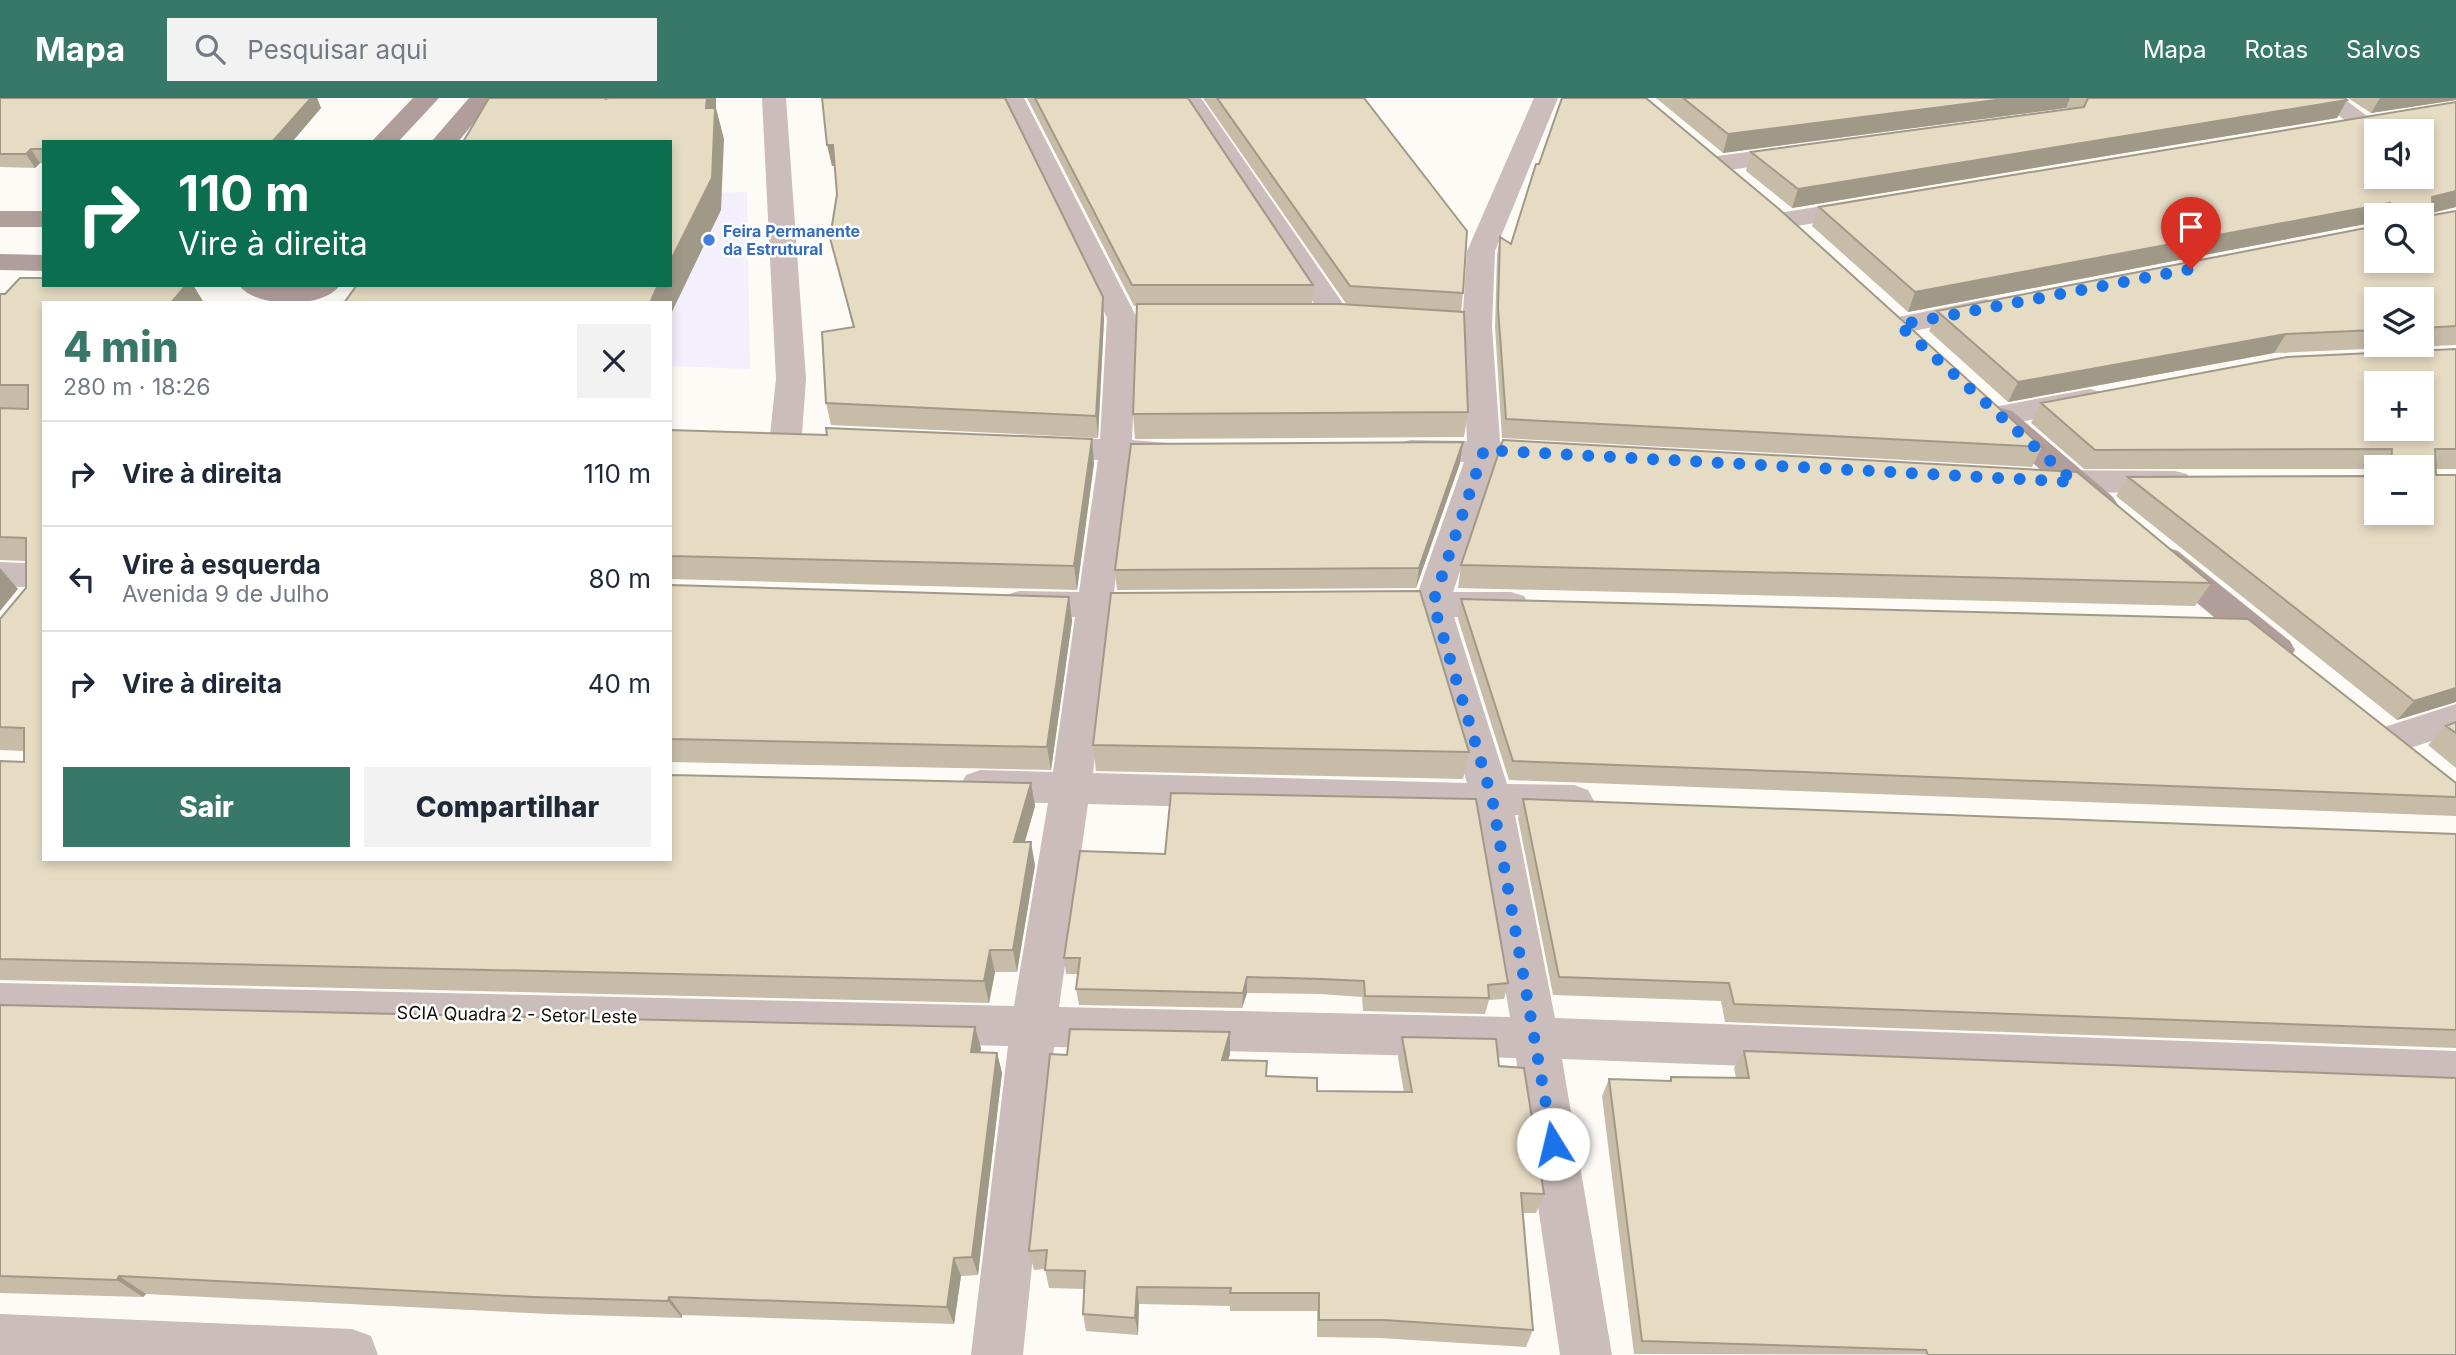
<!DOCTYPE html>
<html lang="pt">
<meta charset="utf-8">
<style>
:root{--surface:#fff;--page:#f2f2f3;--text:#1f2937;--muted:#747a83;--line:#e0e1e3;--accent:#387868}
body{margin:0;font-family:Inter,sans-serif;background:var(--page);color:var(--text);height:100vh;display:flex;flex-direction:column;font-size:26px;white-space:nowrap}
*{box-sizing:border-box;margin:0}
p{font-size:23px;color:var(--muted)}
.icon{flex:none;width:38px;height:38px;fill:none;stroke:currentColor;stroke-width:2;stroke-linecap:round;stroke-linejoin:round}
.map{position:relative;flex:1;overflow:hidden}
.details{position:absolute;left:42px;top:203px;width:630px;height:560px;display:flex;flex-direction:column;background:var(--surface);border-radius:0px;box-shadow:0 4px 10px #0003}
.details>*{flex:none}
.banner{position:absolute;left:42px;top:42px;width:630px;height:147px;border-radius:0px;box-shadow:0 4px 10px #0003;background:#0b6e4f;color:#fff;overflow:hidden}
.fabs{position:absolute;left:2364px;top:21px;display:grid;gap:14px}
.fabs a{display:grid;place-items:center;width:70px;height:70px;border-radius:0px;background:var(--surface);box-shadow:0 4px 10px #0003;font-size:35px}
.pin{position:absolute;display:grid;place-items:center;width:60px;height:60px;color:#fff;margin:-72px -30px;border-radius:50% 50% 50% 0;rotate:-45deg;box-shadow:0 0 7px #0007}
.pin .icon{rotate:45deg}
.me{position:absolute;width:77px;margin:-38px;rotate:351deg;stroke-linejoin:round;filter:drop-shadow(0 0 5px #0008)}
.turn{display:flex;align-items:center;gap:24px;height:147px;padding:0 21px;font-size:32px}
.turn .icon{width:91px;height:91px;stroke-width:2.5}
.turn b{display:block;font-size:49px;line-height:60px}
.round{display:grid;place-items:center;flex:none;width:74px;height:74px;border-radius:0px;background:var(--page)}
.headline{display:flex;align-items:center;justify-content:space-between;height:119px;padding:0 21px}
h1{font-size:42px;font-weight:800;line-height:52px;color:var(--accent)}
.button{display:flex;gap:14px;margin-top:auto;padding:14px 21px}
.button a{flex:1;height:80px;border-radius:0px;background:var(--accent);color:#fff;font-size:28px;font-weight:800;line-height:80px;text-align:center}
.button a+a{background:var(--page);color:var(--text)}
ul{padding:0;list-style:none}
li{display:flex;align-items:center;gap:21px;height:105px;padding:0 21px;border-top:2px solid var(--line)}
li div{flex:1}
li b{display:block;font-size:26px}
li em{font-style:normal}
header{display:flex;align-items:center;gap:42px;box-sizing:border-box;height:98px;padding:0 35px;background:var(--accent);color:#fff}
header strong{font-size:33px}
nav{display:flex;gap:38px;margin-inline-start:auto;font-size:24px}
.search{width:490px;height:63px;background:var(--page);display:flex;align-items:center;gap:18px;box-sizing:border-box;padding:0 24px;border-radius:0px;color:var(--muted);font-size:26px}
.map>svg:first-child{display:block}
.commercial{fill:#f3effc}
.lines{fill:none;stroke-linecap:round;stroke-linejoin:round}
.street{fill:#cabdbb;fill-rule:evenodd}
.secondary{fill:#b19e9b;fill-rule:evenodd}
.wall{fill:#c6bca8;fill-rule:evenodd}
.shaded-wall{fill:#a19988}
.building{fill:#e6dbc3;stroke:#a19988;stroke-width:2;fill-rule:evenodd}
.route{stroke:#1a73e8;stroke-width:12;stroke-dasharray:0 21.6}
.shop-dot{fill:#3f7fe0;stroke:#fff;stroke-width:2.5}
.labels{text-anchor:middle;stroke-width:5;stroke-linejoin:round;paint-order:stroke}
.far-shop-label{font-size:16px;font-weight:bold;fill:#366cbe;stroke:#fff;text-anchor:start}
.street-label{font-size:18px;fill:#141008;stroke:#fff}
</style>
<header>
<strong>Mapa</strong>
<div class="search"><svg class="icon" aria-label="search" viewBox="0 0 24 24"><circle cx="10" cy="10" r="6"/><path d="M15 15l6 6"/></svg>Pesquisar aqui</div>
<nav><a>Mapa</a><a>Rotas</a><a>Salvos</a></nav>
</header>
<div class="map">
<svg width="2456" height="1257" viewBox="0 0 2456 1257">
<rect width="100%" height="100%" fill="#fefbf7"/>
<path class="commercial" d="M747,94L750,271L670,268V205H336L372,187H670V96Z"/>
<g class="lines">
<path class="street" d="M762,0H786L806,281L802,337L797,344L786,347L775,344L770,337L776,281Z
M1000,0H1024L1137,220L1132,342L1193,347L1198,354L1193,361L1182,364L1130,363L1114,494H1161L1174,498L1179,507L1174,516L1161,520L1111,519L1093,675L1467,685L1418,519H1372L1359,515L1354,506L1359,497L1372,493L1418,494L1464,364L1399,359L1394,352L1399,345L1410,342L1467,343L1462,229L1467,153L1534,0H1558L1495,153L1492,229L1500,344L1564,349L1569,356L1564,363L1553,366L1496,365L1453,494H1511L1524,498L1529,507L1524,516L1511,520L1454,519L1507,686L1574,687L1588,692L1594,703L1588,714L1574,719L1515,717L1555,920L2456,953V995L1562,961L1612,1257H1560L1516,960L1054,949L1023,1257H971L1008,948L0,925V885L1014,908L1048,705L980,704L966,699L960,688L966,677L980,672L1053,674L1075,519H1019L1006,515L1001,506L1006,497L1019,493L1079,494L1098,362L1028,357L1023,350L1028,343L1039,340L1100,341L1107,220ZM1088,706L1475,716L1510,919L1059,909Z
M1177,0H1201L1353,220L1348,226L1338,229L1328,226Z
M2315,0H2343L2378,26L2375,31H2357Z
M1802,47L1811,50L1815,55L1811,60L1717,74L1708,71L1704,66L1708,61L1717,58Z
M1866,101L1875,103L1879,109L1875,115L1785,130L1775,128L1771,122L1775,116L1785,114Z
M1986,201L1996,204L2001,210L1996,216L1899,236L1889,233L1884,227L1889,221Z
M2090,291L2101,294L2106,301L2101,308L1999,328L1988,325L1983,318L1988,311L1999,308Z
M2043,372L2175,373L2187,376L2192,384L2187,392L2175,395L2043,394L2031,391L2027,383L2031,375Z
M0,464L44,466V490L0,488Z
M2456,606V635L2389,657L2375,652L2370,642L2375,632Z
M0,1216L352,1231L371,1238L378,1257H0Z"/>
<path class="secondary" d="M413,0H439L398,44H371Z
M469,0H494L458,44H431Z
M0,113H44V129H0Z
M0,156L44,157V173L0,172Z
M239,187H340C324,211 256,211 239,187Z
M2001,310L2012,313L2113,399L2118,407L2113,415L2101,418L2089,415L1990,327L1985,320L1990,313Z
M2166,449L2178,453L2290,543L2295,552L2290,561L2277,565L2264,561L2154,469L2149,461L2154,453Z"/>
</g>
<path class="wall" d="M0,0H317L321,10L292,44H44V65H40L35,70L0,69Z
M822,0L1104,221L1098,340L831,327L826,305L853,229L830,140L837,96L835,68H832Z
M1027,0H1188L1313,187L1312,206L1347,207L1203,0H1364L1463,195L1461,214L1468,314L1464,339L1135,341L1133,316L1137,208H1134Z
M1656,0H2345L2347,2L2337,20L1792,110L1746,73L1751,54L2069,11L2066,10L1723,55Z
M2348,0H2456V2L2371,15Z
M2456,4V109L2433,115V117L2456,113V247L2274,255L2008,304L1929,233L1937,213L2376,128L2422,117H2376V124L1908,214L1812,128L1819,109ZM2376,201H2422V247H2376Z
M1500,139L1511,146L2042,349L2032,369L1502,340L1495,229L1497,158Z
M44,187H193L204,205H44V761L1031,685L1035,708L1025,744L1035,767L1017,874H995L989,905L0,882V663L24,664V653L0,652V521L26,490V463L0,462V196H5Z
M2456,251V371H2436V377H2456V604L2397,622L2116,398L2128,379L2376,415L2422,369H2376V371H2084L2031,325L2041,305Z
M670,332L1094,365L1077,492L670,481Z
M1460,365L1416,490L1117,492L1115,472Z
M1461,467L2211,485L2195,508L1458,490Z
M670,487L1069,499L1072,523L1051,672L670,664Z
M1461,501L2456,685V718L1509,682L1458,521Z
M2456,624V670L2428,647L2446,628Z
M1093,647L1469,654L1463,681L1096,673Z
M1523,701L2456,736V950L1725,924L1721,903L1553,897L1518,720Z
M1064,860L1508,885L1504,901L1489,902L1485,916L1363,913L1362,899L1320,896L1247,895L1242,910L1079,907L1076,891L1078,876H1066Z
M0,907L981,950L980,954L997,955L1002,975L978,1177L961,1178L954,1226L682,1217V1220L549,1216L146,1196L143,1199L0,1195Z
M1402,939L1499,968L1544,1096L1536,1115H1523L1533,1232L1526,1249L1380,1240L1317,1239V1213H1230V1208L1139,1206L1138,1237L1086,1233L1083,1216L1084,1191L1049,1190L1045,1171L1034,1172L1029,1153L1067,957L1230,956L1228,962L1266,978L1317,993L1404,994L1398,960Z
M1744,953L2456,1257L1634,1256L1602,998L1609,981L1669,983L1671,979L1736,980L1734,970Z"/>
<path class="shaded-wall" d="M311,0H317L321,10L292,44H272Z
M707,0H716V10L724,41L721,112L670,218V205H650L658,187H670V164L706,10Z
M2012,0H2070L2066,10L1723,55L1728,36Z
M2380,0H2456V2L2371,15Z
M2347,2L2337,20L1792,110L1798,91Z
M827,47H833L837,67L832,68Z
M31,51L40,65L35,70L26,56Z
M2456,93V109L2422,117L2432,99Z
M2390,105L2382,117H2376V124L1908,214L1915,194Z
M186,187H193L204,205H171Z
M1103,199L1104,221L1098,340L1096,318Z
M2286,236L2274,255L2008,304L2018,284Z
M1092,341L1094,365L1077,492L1074,468Z
M1463,344L1460,365L1416,490L1419,470Z
M0,470L18,491L0,513Z
M1069,499L1072,523L1051,672L1047,649Z
M2456,590V604L2397,622L2414,603Z
M1031,685L1035,708L1018,767L1014,744Z
M1031,744L1035,767L1017,874L1013,852Z
M990,852L995,874L989,905L984,883Z
M1247,879V895L1242,910L1243,895Z
M975,929L981,950L976,974L971,954Z
M1230,934V956L1222,983V962Z
M997,955L1002,975L978,1177L972,1159Z
M954,1160L961,1178L954,1226L947,1209Z
M119,1178L146,1196L143,1199L117,1182Z
M1137,1189L1139,1206L1138,1237L1135,1220Z
M669,1199L682,1217V1220L668,1203Z"/>
<path class="building" d="M0,0H311L272,44H44V51H31L26,56H0Z
M489,0H604L606,1L608,0H707L706,10H715L712,80L670,164V44H463Z
M822,0H1005L1103,199L1096,318L826,305L822,234L854,229L830,140L837,96L833,47H827Z
M1035,0H1188L1313,187H1132Z
M1217,0H1364L1467,133L1463,195L1350,188Z
M1562,0H1646L1779,111L2042,349L1506,321L1498,210L1500,139L1511,146L1536,66H1539Z
M1683,0H2012L1728,36Z
M2088,0H2345L2347,2L1798,91L1751,54L2084,9Z
M2456,4V93L2432,99L2433,117L2456,113V228L2422,230V201H2376V232L2286,236L2018,284L1937,213L2376,128V163H2422V117H2389L2390,105L1915,194L1819,109ZM2376,33H2422V79H2376Z
M20,180H44V187H186L171,205H44V761H670V677L1031,685L1014,744H1031L1013,852H990L984,883L0,861V663L24,664V630L0,629V521L26,490V440L0,439V310L28,311V287H0V196H5Z
M357,187H658L650,205H344Z
M1137,206H1340L1464,214L1468,314L1133,316Z
M2456,251V351H2435L2436,377H2456V590L2414,603L2128,379L2376,378V415H2422V369H2391L2392,351L2095,352L2041,305L2287,259ZM2376,285H2422V331H2376Z
M826,330L1092,341L1074,468L670,458V332L827,337Z
M1503,342L2077,374L2211,485L1461,467Z
M1463,344L1419,470L1115,472L1131,346Z
M670,487L1069,499L1047,649L670,641Z
M1420,493L1469,654L1093,647L1111,495Z
M1461,501L2248,521L2456,685V699L1513,663Z
M2456,624V635L2446,628Z
M1171,695L1476,701L1508,885L1488,887L1489,900L1365,898L1364,883L1321,881L1247,879L1243,895L1076,891L1080,860H1064L1080,753L1165,756Z
M1523,701L2456,736V932L1734,906L1729,885L1559,879Z
M0,907L975,929L971,954L997,955L972,1159L954,1160L947,1209L669,1199L668,1203L532,1199L119,1178L117,1182L0,1178Z
M1070,931L1230,934L1222,962L1267,963L1266,978L1317,980V993L1412,994L1402,939L1496,941L1499,968L1524,970L1544,1096L1521,1095L1533,1232L1384,1222H1319V1195H1230L1231,1190L1137,1189L1135,1220L1083,1216L1085,1173L1045,1172L1047,1152L1029,1153L1050,956L1067,957Z
M1744,953L2456,980V1257H1928L1926,1252L1642,1243L1609,981L1671,983V979L1749,980Z"/>
<g class="lines">
<path class="route" d="M1553,1046L1492,700L1433,505L1484,352L2074,384L1899,227L2191,171"/>
</g>
<circle class="shop-dot" cx="709" cy="142" r="7"/>
<g class="labels">
<g class="far-shop-label">
<text x="723" y="139">Feira Permanente<tspan x="723" dy="18">da Estrutural</tspan></text>
</g>
<g class="street-label">
<text transform="translate(517 917) rotate(1)" y="6">SCIA Quadra 2 - Setor Leste</text>
</g>
</g>
</svg>
<div class="fabs">
<a><svg class="icon" aria-label="sound" viewBox="0 0 24 24"><path d="M4 9h4l5-4v14l-5-4H4zM17 9q2 3 0 6"/></svg></a>
<a><svg class="icon" aria-label="search" viewBox="0 0 24 24"><circle cx="10" cy="10" r="6"/><path d="M15 15l6 6"/></svg></a>
<a><svg class="icon" aria-label="layers" viewBox="0 0 24 24"><path d="M12 4l9 5-9 5-9-5zM3 14l9 5 9-5"/></svg></a>
<a>+</a>
<a>−</a>
</div>
<div class="pin" style="left:2191px;top:171px;background:#d93025"><svg class="icon" aria-label="arrive" viewBox="0 0 24 24"><path d="M6 21V4h12l-3 4 3 4H6"/></svg></div>
<svg class="me" style="left:1553px;top:1046px" viewBox="-20 -20 40 40"><circle r="19" fill="#fff"/><path d="M0-13L10 11 0 6-10 11z" fill="#1a73e8"/></svg>
<div class="banner">
<div class="turn"><svg class="icon" aria-label="right" viewBox="0 0 24 24"><path d="M7 20v-9h11M14 6l5 5-5 5"/></svg><div><b>110 m</b>Vire à direita</div></div>
</div>
<section class="details">
<div class="headline"><div><h1>4 min</h1><p>280 m · 18:26</p></div><a class="round"><svg class="icon" aria-label="close" viewBox="0 0 24 24"><path d="M6 6l12 12M18 6L6 18"/></svg></a></div>
<ul>
<li><svg class="icon" aria-label="right" viewBox="0 0 24 24"><path d="M7 20v-9h11M14 6l5 5-5 5"/></svg><div><b>Vire à direita</b></div><em>110 m</em></li>
<li><svg class="icon" aria-label="left" viewBox="0 0 24 24"><path d="M17 20v-9H6M10 6l-5 5 5 5"/></svg><div><b>Vire à esquerda</b><p>Avenida 9 de Julho</p></div><em>80 m</em></li>
<li><svg class="icon" aria-label="right" viewBox="0 0 24 24"><path d="M7 20v-9h11M14 6l5 5-5 5"/></svg><div><b>Vire à direita</b></div><em>40 m</em></li>
</ul>
<div class="button"><a>Sair</a><a>Compartilhar</a></div>
</section>
</div>
